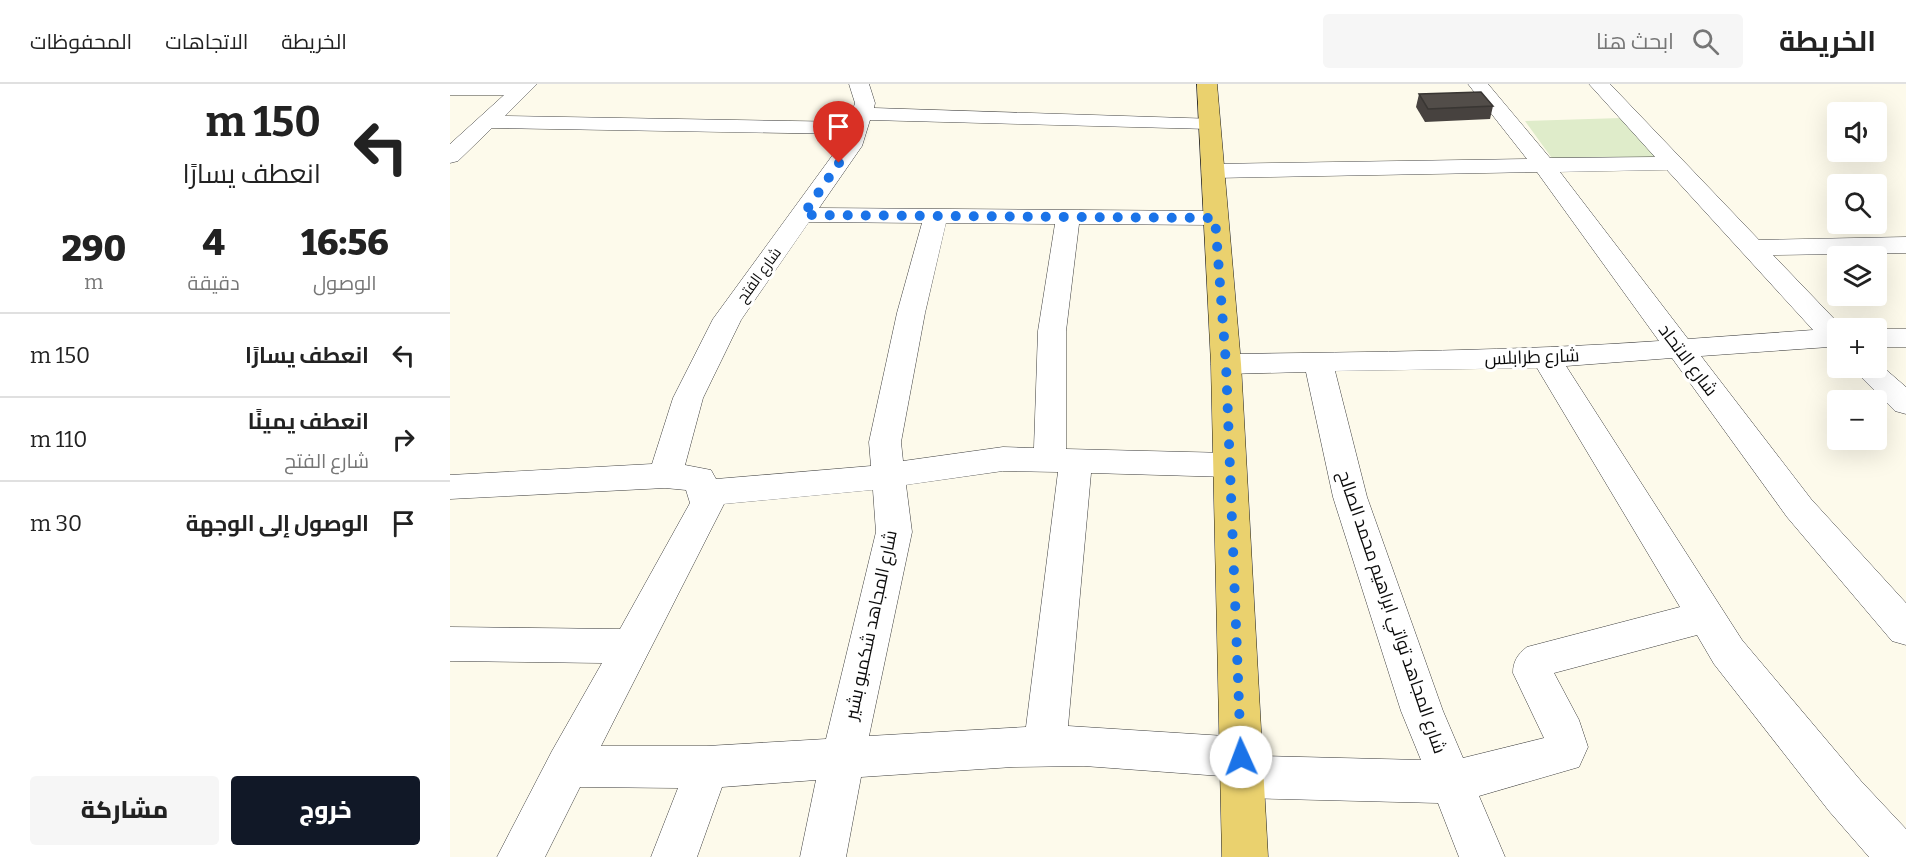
<!DOCTYPE html>
<html lang="ar">
<meta charset="utf-8">
<style>
:root{--surface:#fff;--page:#f6f6f6;--text:#222;--muted:#767676;--line:#e0e0e0;--accent:#111827}
body{margin:0;font-family:Bitter,Cairo,serif;background:var(--page);color:var(--text);direction:rtl;height:100vh;display:flex;flex-direction:column;font-size:22px;white-space:nowrap}
*{box-sizing:border-box;margin:0}
p{font-size:20px;color:var(--muted)}
.icon{flex:none;width:33px;height:33px;fill:none;stroke:currentColor;stroke-width:2;stroke-linecap:round;stroke-linejoin:round}
.map{position:relative;flex:1;overflow:hidden;direction:ltr}
.drawer{display:flex;flex-direction:column;background:var(--surface);width:450px}
.drawer>*{flex:none}
.hud{background:#fff;color:var(--text);overflow:hidden}
.buttons{position:absolute;left:1377px;top:18px;display:grid;gap:12px}
.buttons a{display:grid;place-items:center;width:60px;height:60px;border-radius:6px;background:var(--surface);box-shadow:0 6px 24px #0002;font-size:30px}
.pin{position:absolute;display:grid;place-items:center;width:51px;height:51px;color:#fff;margin:-62px -26px;border-radius:50% 50% 50% 0;rotate:-45deg;box-shadow:0 0 6px #0007}
.pin .icon{rotate:45deg}
.me{position:absolute;width:66px;margin:-33px;rotate:358deg;stroke-linejoin:round;filter:drop-shadow(0 0 4px #0008)}
.turn{display:flex;align-items:center;gap:21px;height:126px;padding:0 30px;font-size:27px}
.turn .icon{width:78px;height:78px;stroke-width:2.5}
.turn b{display:block;font-size:42px;line-height:51px}
.eta{display:flex;justify-content:space-evenly;align-items:center;height:102px;text-align:center}
.eta b{font-size:36px;font-weight:800;line-height:42px}
.primary-button{display:flex;gap:12px;margin-top:auto;padding:12px 30px}
.primary-button a{flex:1;height:69px;border-radius:6px;background:var(--accent);color:#fff;font-size:24px;font-weight:800;line-height:69px;text-align:center}
.primary-button a+a{background:var(--page);color:var(--text)}
ul{padding:0;list-style:none}
li{display:flex;align-items:center;gap:18px;height:84px;padding:0 30px;border-top:2px solid var(--line)}
li div{flex:1}
li b{display:block;font-size:22px}
li em{font-style:normal}
header{display:flex;align-items:center;gap:36px;box-sizing:border-box;height:84px;padding:0 30px;background:var(--surface);border-bottom:2px solid var(--line)}
header strong{font-size:28px}
nav{display:flex;gap:33px;margin-inline-start:auto;font-size:21px}
.search{width:420px;height:54px;background:var(--page);display:flex;align-items:center;gap:15px;box-sizing:border-box;padding:0 21px;border-radius:6px;color:var(--muted);font-size:22px}
main{display:flex;flex:1;min-height:0}
.map>svg:first-child{display:block}
.pitch{fill:#dfecca}
.lines{fill:none;stroke-linecap:round;stroke-linejoin:round}
.minor-casing{stroke:#3e3e3e;stroke-width:1}
.major-casing{stroke:#1c1c1c;stroke-width:1}
.minor{fill:#fff;fill-rule:evenodd}
.major{fill:#ead16e;fill-rule:evenodd}
.wall{fill:#47423f}
.building{fill:#524d49;stroke:#393633;stroke-width:1.5}
.route{stroke:#1a73e8;stroke-width:10;stroke-dasharray:0 18}
.labels{text-anchor:middle;stroke-width:6;stroke-linejoin:round;paint-order:stroke}
.far-street-label{font-size:15px;fill:#0b0b0b;stroke:#fff}
.street-label{font-size:18px;fill:#0b0b0b;stroke:#fff}
</style>
<header>
<strong>الخريطة</strong>
<div class="search"><svg class="icon" aria-label="search" viewBox="0 0 24 24"><circle cx="10" cy="10" r="6"/><path d="M15 15l6 6"/></svg>ابحث هنا</div>
<nav><a>الخريطة</a><a>الاتجاهات</a><a>المحفوظات</a></nav>
</header>
<main>
<div class="map">
<svg width="1456" height="773" viewBox="0 0 1456 773">
<rect width="100%" height="100%" fill="#fdfaeb"/>
<path class="pitch" d="M1171,34L1208,74L1104,77L1075,37Z"/>
<g class="lines">
<g class="minor-casing">
<path id="minor" d="M0,0H87L55,32L399,38L405,19L399,0H419L425,19L424,24L766,35L769,39L766,43L759,45L420,36L412,62L369,124L765,127L774,129L777,134L774,139L765,141L629,140L616,247V365L779,369L791,373L795,381L791,389L779,393L641,389L618,642L791,653L806,659L812,672L971,676L951,627L883,413L856,288L776,290L766,287L761,280L766,273L776,270C920,268 1065,267 1209,257L1087,88L763,94L755,92L752,87L755,82L763,80L1077,75L1018,0H1038L1100,74L1205,73L1139,0H1160L1309,156L1456,153V169L1323,171L1393,244H1388V265L1379,263L1251,272L1361,415L1456,519V561L1442,557L1337,433L1222,274L1116,282L1292,556L1411,697L1456,745V773H1419L1379,727L1264,580L1247,551L1104,589L1129,636L1138,663L1129,683L1029,712L1055,773H1009L988,719L792,714L777,708L771,692L634,682L563,683L411,693L396,773H350L366,696L272,703L247,773H201L228,704L130,703L95,773H47L102,667L152,579L0,577V543L170,545L240,419L236,406L215,404L0,415V391L202,380L223,314L263,235L390,61L394,50L42,44L8,77L0,79V60L54,11H0ZM1217,86L1363,246L1238,255L1110,88ZM359,138L472,139L447,229L419,358L421,382L266,395L261,386L235,381L253,314L291,236ZM496,139L605,140L588,247L584,364L553,363L453,377L451,358L475,229ZM1087,284L1230,523L1077,563C1068,570 1063,577 1063,589L1094,654L1013,674L993,627L917,413L885,287ZM553,387L608,388L576,643L419,652L462,448L456,401ZM423,406L426,448L376,655L257,662H151L274,420Z
M1426,245H1456V263H1426Z
M1426,277L1456,303V330L1445,327L1402,284H1426Z"/>
</g>
<g class="major-casing">
<path id="major" d="M747,0H767L791,280L818,773H772L761,280Z"/>
</g>
<use href="#minor" class="minor"/>
<use href="#major" class="major"/>
</g>
<path class="wall" d="M969,10L1043,22L1040,35L975,38L966,23Z"/>
<path class="building" d="M1031,8L1043,22L978,25L969,10Z"/>
<g class="lines">
<path class="route" d="M389,79L353,131L765,134L776,280L791,673"/>
</g>
<g class="labels">
<g class="far-street-label">
<text transform="translate(309 191) rotate(-54)" y="5">شارع الفتح</text>
</g>
<g class="street-label">
<text transform="translate(1082 273) rotate(-2)" y="6">شارع طرابلس</text>
<text transform="translate(1238 276) rotate(53)" y="6">شارع الاتحاد</text>
<text transform="translate(942 528) rotate(71)" y="6">شارع المجاهد تواتي ابراهيم محمد الصالح</text>
<text transform="translate(421 541) rotate(-78)" y="6">شارع المجاهد شكمبو بشير</text>
</g>
</g>
</svg>
<div class="buttons">
<a><svg class="icon" aria-label="sound" viewBox="0 0 24 24"><path d="M4 9h4l5-4v14l-5-4H4zM17 9q2 3 0 6"/></svg></a>
<a><svg class="icon" aria-label="search" viewBox="0 0 24 24"><circle cx="10" cy="10" r="6"/><path d="M15 15l6 6"/></svg></a>
<a><svg class="icon" aria-label="layers" viewBox="0 0 24 24"><path d="M12 4l9 5-9 5-9-5zM3 14l9 5 9-5"/></svg></a>
<a>+</a>
<a>−</a>
</div>
<div class="pin" style="left:389px;top:79px;background:#d93025"><svg class="icon" aria-label="arrive" viewBox="0 0 24 24"><path d="M6 21V4h12l-3 4 3 4H6"/></svg></div>
<svg class="me" style="left:791px;top:673px" viewBox="-20 -20 40 40"><circle r="19" fill="#fff"/><path d="M0-13L10 11 0 6-10 11z" fill="#1a73e8"/></svg>
</div>
<section class="drawer">
<div class="hud">
<div class="turn"><svg class="icon" aria-label="left" viewBox="0 0 24 24"><path d="M17 20v-9H6M10 6l-5 5 5 5"/></svg><div><b>150 m</b>انعطف يسارًا</div></div>
</div>
<div class="eta">
<div><b>16:56</b><p>الوصول</p></div>
<div><b>4</b><p>دقيقة</p></div>
<div><b>290</b><p>m</p></div>
</div>
<ul>
<li><svg class="icon" aria-label="left" viewBox="0 0 24 24"><path d="M17 20v-9H6M10 6l-5 5 5 5"/></svg><div><b>انعطف يسارًا</b></div><em>150 m</em></li>
<li><svg class="icon" aria-label="right" viewBox="0 0 24 24"><path d="M7 20v-9h11M14 6l5 5-5 5"/></svg><div><b>انعطف يمينًا</b><p>شارع الفتح</p></div><em>110 m</em></li>
<li><svg class="icon" aria-label="arrive" viewBox="0 0 24 24"><path d="M6 21V4h12l-3 4 3 4H6"/></svg><div><b>الوصول إلى الوجهة</b></div><em>30 m</em></li>
</ul>
<div class="primary-button"><a>خروج</a><a>مشاركة</a></div>
</section>
</main>
